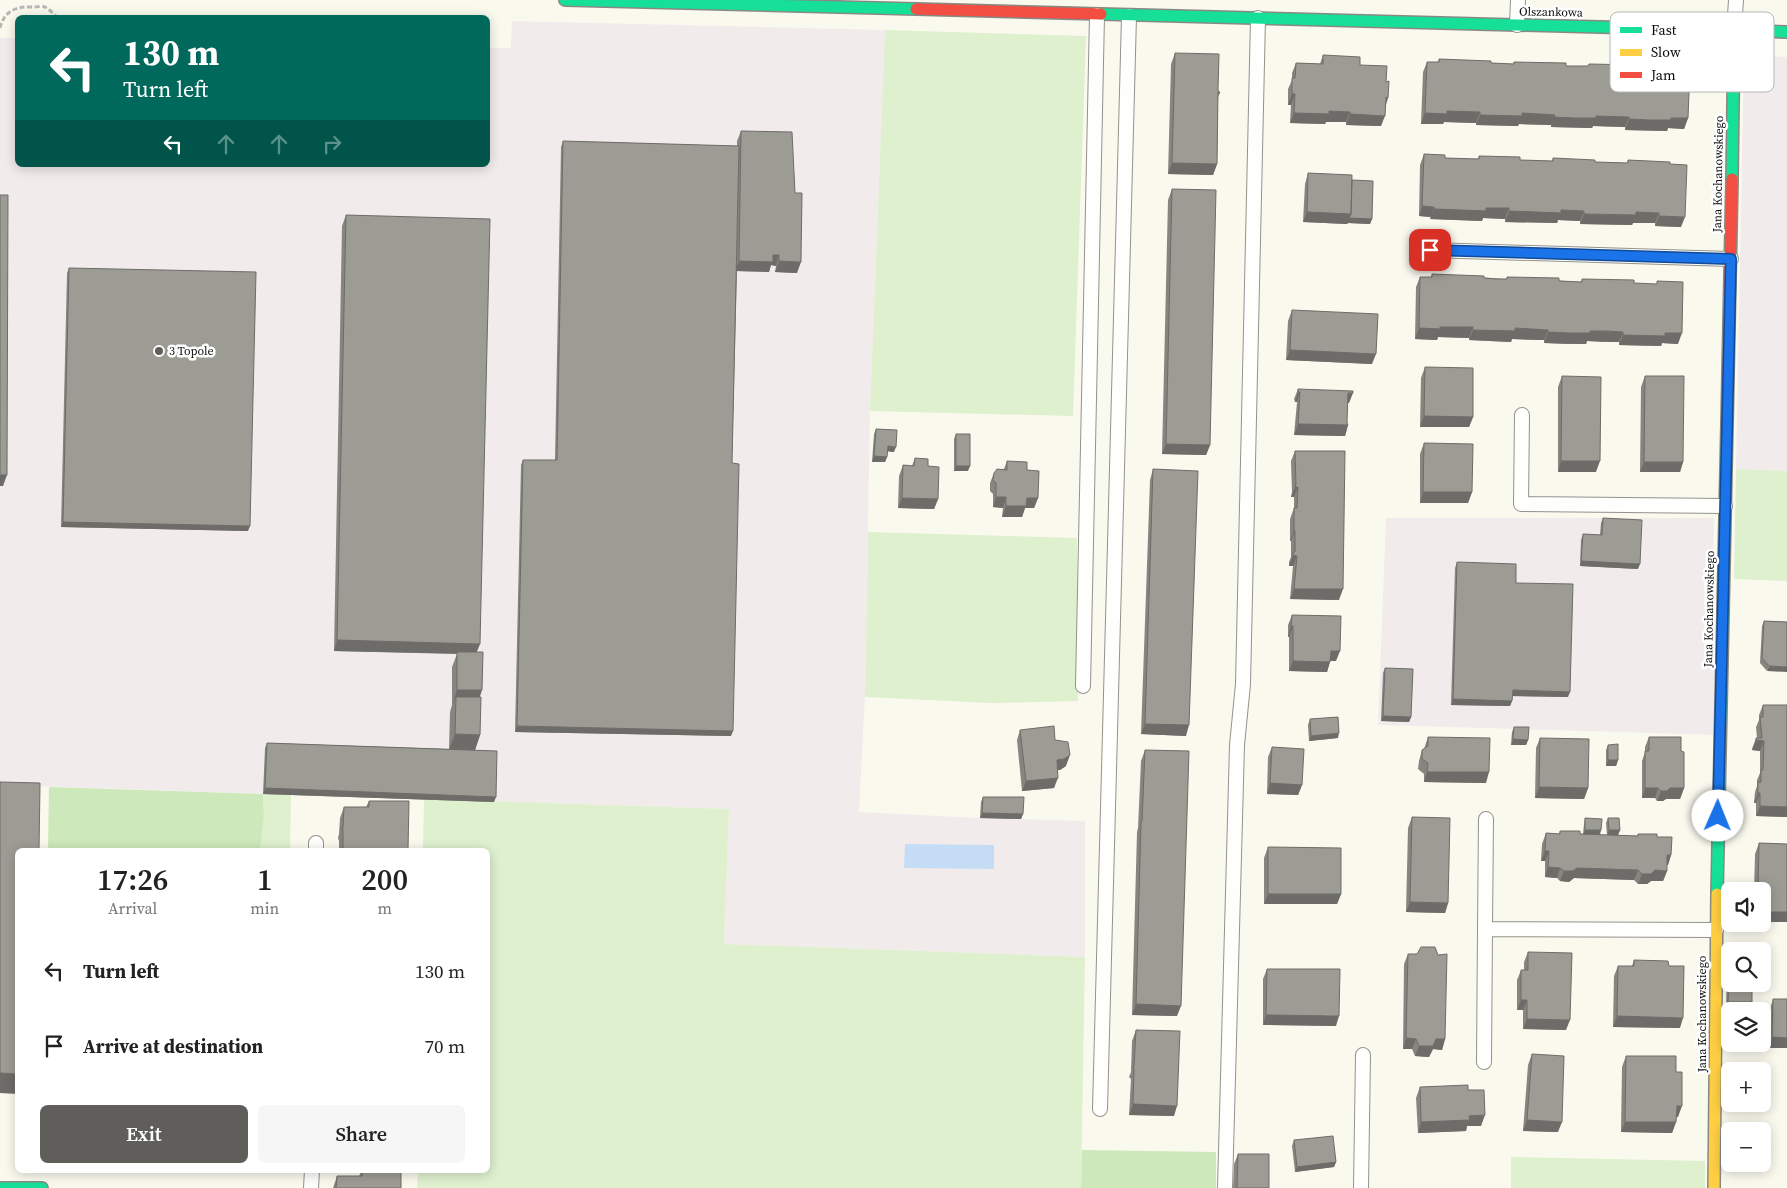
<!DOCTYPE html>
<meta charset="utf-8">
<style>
:root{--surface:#fff;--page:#f6f6f6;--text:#222;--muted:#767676;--accent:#5f5e5a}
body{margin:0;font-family:"Source Serif 4",serif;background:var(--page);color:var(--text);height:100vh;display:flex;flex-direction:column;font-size:19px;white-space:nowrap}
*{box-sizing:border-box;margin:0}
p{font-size:16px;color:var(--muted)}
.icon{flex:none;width:28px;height:28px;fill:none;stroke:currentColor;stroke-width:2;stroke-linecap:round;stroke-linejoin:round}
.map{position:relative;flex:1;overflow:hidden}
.panel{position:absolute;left:15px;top:848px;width:475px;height:325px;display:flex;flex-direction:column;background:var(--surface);border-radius:8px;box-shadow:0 2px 12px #0003}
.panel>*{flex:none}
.guide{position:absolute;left:15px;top:15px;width:475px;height:152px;border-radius:8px;box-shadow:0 2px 12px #0003;background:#00695c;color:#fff;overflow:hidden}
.buttons{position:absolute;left:1721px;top:882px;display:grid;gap:10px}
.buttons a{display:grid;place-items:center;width:50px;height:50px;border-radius:8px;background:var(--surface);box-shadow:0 2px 12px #0003;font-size:25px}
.pin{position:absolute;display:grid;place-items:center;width:42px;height:42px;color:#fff;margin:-21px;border-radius:10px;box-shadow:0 2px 8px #0006}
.me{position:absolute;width:55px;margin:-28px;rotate:1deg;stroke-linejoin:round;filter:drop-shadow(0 0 4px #0008)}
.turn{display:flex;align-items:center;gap:18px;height:105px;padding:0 25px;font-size:22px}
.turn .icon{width:65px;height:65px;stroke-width:2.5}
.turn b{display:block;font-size:35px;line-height:42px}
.lanes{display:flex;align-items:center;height:48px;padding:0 25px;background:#0003;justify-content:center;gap:25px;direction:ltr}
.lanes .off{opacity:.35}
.eta{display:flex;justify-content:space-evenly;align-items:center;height:85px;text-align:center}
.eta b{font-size:30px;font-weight:600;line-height:35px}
.action{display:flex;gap:10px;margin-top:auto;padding:10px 25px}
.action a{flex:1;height:58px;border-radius:8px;background:var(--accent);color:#fff;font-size:20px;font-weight:600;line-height:58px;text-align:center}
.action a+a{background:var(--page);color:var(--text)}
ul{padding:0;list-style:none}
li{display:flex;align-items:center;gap:15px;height:75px;padding:0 25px}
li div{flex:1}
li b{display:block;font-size:19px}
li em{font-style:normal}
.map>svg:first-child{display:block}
.industrial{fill:#f2ebec}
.green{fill:#def0ce}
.forest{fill:#cde8bb}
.water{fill:#c4ddf4}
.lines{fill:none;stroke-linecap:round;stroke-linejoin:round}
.lane-casing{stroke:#93928d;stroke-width:16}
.fast-casing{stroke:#898984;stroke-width:14}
.slow-casing{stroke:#898984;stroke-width:14}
.jam-casing{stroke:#898984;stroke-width:14}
.path{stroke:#b7b7b5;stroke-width:3;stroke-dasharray:5 2.5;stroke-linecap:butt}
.lane{stroke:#fefefc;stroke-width:14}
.fast{stroke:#16e098;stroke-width:11}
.slow{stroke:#ffcf43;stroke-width:11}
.jam{stroke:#f24e42;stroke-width:11}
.wall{fill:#86857f}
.shaded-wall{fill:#6d6c68}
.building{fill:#9c9b94;stroke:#6d6c68}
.route-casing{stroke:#114b97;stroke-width:12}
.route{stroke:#1a73e8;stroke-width:9}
.poi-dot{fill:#5f5e5a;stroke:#fff;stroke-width:2}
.labels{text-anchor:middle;stroke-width:5;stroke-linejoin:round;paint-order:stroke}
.street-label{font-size:12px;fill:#0b0b0b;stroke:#fff}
.poi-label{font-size:12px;fill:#0b0b0b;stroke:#fff;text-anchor:start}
.key{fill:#fff;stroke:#b6b6b6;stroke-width:1}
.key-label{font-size:14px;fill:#0b0b0b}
</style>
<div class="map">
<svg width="1787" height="1188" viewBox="0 0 1787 1188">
<rect width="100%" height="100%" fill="#faf9ee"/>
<path class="industrial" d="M512,21L885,30L870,411L865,697L859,812L980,818L1085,821V957L724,944L729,809L0,785V38H17L18,165H488V48H511Z
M1744,55L1787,57V471L1736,469Z
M1386,518H1714L1713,566L1704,581V644L1715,666L1717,735L1378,725Z"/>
<path class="green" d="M885,30L1086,36L1073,416L870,411Z
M1736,469L1787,471V581L1734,579Z
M868,532L1077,538L1078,701L992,703L865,697Z
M263,794L291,795L290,850H260L264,816Z
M424,799L729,809L724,944L1085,957L1081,1188H417L418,1170H488V850H423Z
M1511,1157L1705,1161V1188H1511Z"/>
<path class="forest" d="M49,787L263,794L264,816L260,850H48Z
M1082,1150L1216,1152V1188H1081Z"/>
<path class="water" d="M905,844L994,845V869L904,868Z"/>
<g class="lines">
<g class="lane-casing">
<path id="lane" d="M1517,25L1518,0
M1734,31L1736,0
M1429,250L1731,259
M1522,415L1521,504L1725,506
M1083,686L1097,15
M1486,819L1485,929L1716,930
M316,850V843
M1484,1062L1485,929
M1100,1109L1129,16
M311,1188L312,1170
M1225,1188L1237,745L1243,684L1258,18
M1361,1188L1363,1055"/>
</g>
<g class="fast-casing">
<path id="fast" d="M565,0L916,9
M1101,14L1787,32
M1732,179L1734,31
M1717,894L1727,423
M0,1188H42"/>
</g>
<g class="slow-casing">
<path id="slow" d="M1714,1188L1717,894"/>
</g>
<g class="jam-casing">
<path id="jam" d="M916,9L1101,14
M1727,423L1732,179"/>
</g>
<path class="path" d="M0,28C4,11 16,6 33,7C37,7 42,6 45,7C49,9 54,14 58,18"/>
<use href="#lane" class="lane"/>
<use href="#fast" class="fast"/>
<use href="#slow" class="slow"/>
<use href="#jam" class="jam"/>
</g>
<path class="wall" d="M1175,53L1218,90L1220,93L1218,97L1217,164L1213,175L1168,174L1171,64Z
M1323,55L1360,65L1385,106L1381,126L1346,125V122H1326L1325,124L1290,123L1291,105H1288V89L1292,80V73L1296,63L1320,64Z
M1439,59L1491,63L1513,64L1514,62L1566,66L1640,68L1688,118L1684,129L1668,128L1667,131L1625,130V127L1593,126L1592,128L1551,127V125L1519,124L1518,126L1476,125V123L1444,122L1443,124H1421L1423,72L1427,62H1438Z
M741,131L797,273L775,272L776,266L771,265L769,272L737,271L732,463L731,736L515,732L521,465L523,460H555L561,147L563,141L737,146V141Z
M1424,154L1445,158L1478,159L1479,156L1520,160L1552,161L1553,158L1595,162L1627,163L1628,160L1670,164L1681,227L1655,226V223H1633L1632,225L1580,224V221L1558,220L1557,223L1505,222V219L1483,218L1482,221L1430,219L1431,217L1419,216L1420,165Z
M1308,173L1352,180L1372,219L1370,224L1348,223L1347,224L1303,222L1305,184Z
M1172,189L1210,445L1206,455L1162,454L1168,200Z
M346,215L477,652L480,697V735L475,750L494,802L263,794L265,748L267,743L449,749L450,712L452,705V667L457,654L334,651L342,226Z
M69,268L248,531L61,527L67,273Z
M1432,274L1506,279L1507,277L1581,282L1582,279L1634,283L1678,344L1662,343L1661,346L1619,345V342H1602L1587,341L1586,344H1565L1544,343V340L1512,339L1511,342L1469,340V338L1438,337L1437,340L1415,339L1416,287L1420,277H1431Z
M1292,310L1372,364L1286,360L1288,321Z
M1425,367L1473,417L1469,427H1420L1421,378Z
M1562,376L1596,472H1558V387Z
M1645,376L1683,462L1680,472H1640L1641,387Z
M1298,389L1349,403H1347V423L1348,425L1345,436L1294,435L1297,402H1295L1294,399Z
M876,429L894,452L887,451V457L885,462H872L874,434Z
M956,434L968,471H954V439Z
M1424,443L1472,492L1468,503H1420V454Z
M1295,451L1339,600L1290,599L1293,566H1289V562L1291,557V541H1290V519L1294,508V497H1291L1292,492L1291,461Z
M915,458L928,466L938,499L934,509L898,508L899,476L903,465L912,466Z
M1007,461L1027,470L1038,498L1034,508H1025L1022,517H1002L1003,508L993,507V494L990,491V483L994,473L1004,469Z
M1153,469L1186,736L1141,734L1150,480Z
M1603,518L1638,569L1580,566L1581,540L1583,534L1600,535L1601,523Z
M1457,562L1516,583L1568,697L1512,696V701L1510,706L1451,705L1455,568Z
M1292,615L1336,661H1330L1327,672L1289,671V637H1288V625Z
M1764,621L1787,622L1767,671L1760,663L1762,626Z
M1385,668L1411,717L1409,722L1381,721L1383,673Z
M1763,705H1787V817L1756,816V803H1754L1755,792L1757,786V780L1760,773V751L1752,750V749L1756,738H1757L1756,727L1759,720V715Z
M1310,719L1338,738L1309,741L1308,725Z
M1514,727L1528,740L1526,745H1511L1512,732Z
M1020,730L1055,740L1066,766L1060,770H1058L1054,788L1022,791L1017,740Z
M1428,737L1486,783L1424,782V774L1418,769L1419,761L1422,750L1424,749Z
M1649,737L1681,751L1684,788L1680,799H1666L1663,801H1657L1655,798H1642V761L1645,752V747Z
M1540,738L1588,788L1584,799L1535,798L1536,748Z
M1608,745L1618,760L1616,766H1606V750Z
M1272,747L1302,785L1298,795L1267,794L1268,757Z
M1145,750L1177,1016L1132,1015L1137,832L1138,828L1141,761Z
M983,797L1023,814L1021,819L980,818L981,802Z
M369,801L408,850H339V841L338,838L339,834L340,818L344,807H366Z
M1412,817L1448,903L1445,913L1406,912L1408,828Z
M1585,818L1601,830L1600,835H1607L1606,823L1608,818L1620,830L1618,835L1637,836L1638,834L1657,837L1671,855L1668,865H1667V871L1663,881H1651L1647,884H1638L1634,880L1574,878L1569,882L1560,881L1557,878L1545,877V861H1541L1542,844L1546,833L1559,834L1560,831L1583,834L1584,824Z
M1759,843L1787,844V922H1762V891H1754L1755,854Z
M1268,847L1341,894L1337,904H1264V858Z
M1528,952L1566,1030L1523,1029V1010H1517V980L1521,970H1524V962Z
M1408,954L1445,1039L1442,1050L1433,1049L1429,1057L1415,1056L1412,1049H1403L1404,964Z
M1634,960L1669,966L1680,1028L1613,1027L1614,976L1618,966H1632Z
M1729,968L1750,1007H1726L1727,974Z
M1267,969L1336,1026L1263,1025V979Z
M1773,999H1787V1048H1769L1770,1009Z
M1136,1030L1174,1116L1129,1115L1131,1079L1129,1077L1131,1072L1132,1041Z
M1532,1054L1558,1132L1523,1131L1528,1065Z
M1626,1056L1676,1072L1678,1117H1676V1122L1672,1133L1621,1132L1622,1067Z
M1420,1087L1468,1090L1481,1126H1467L1466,1131L1418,1133L1416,1098Z
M1294,1140L1336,1162L1334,1167L1295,1172L1292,1146Z
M1238,1154L1269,1188H1233L1234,1164Z
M362,1170L401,1188H333L337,1176H359Z"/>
<path class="shaded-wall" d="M1292,94H1295L1291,105H1288Z
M1386,97L1388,98L1385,108Z
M1329,111L1350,112L1346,122H1326L1325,124L1290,123L1294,113Z
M1447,111L1480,112L1476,123L1444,122L1443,124H1421L1425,113Z
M1522,113L1555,115L1551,125L1519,124L1518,126L1476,125L1480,115Z
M1350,114L1385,116L1381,126L1346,125Z
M1596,116L1629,117L1625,127L1593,126L1592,128L1551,127L1554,117Z
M1671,118H1688L1684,129L1668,128L1667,131L1625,130L1629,119Z
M1172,163L1217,164L1213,175L1168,174Z
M1422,206L1434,207L1431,217L1419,216Z
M1486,208H1509L1505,219L1483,218L1482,221L1430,219L1434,209Z
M1561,210L1584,211L1580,221L1558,220L1557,223L1505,222L1509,211Z
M1307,212L1351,214L1372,219L1370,224L1348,223L1347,224L1303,222Z
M1636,212L1659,213L1655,223H1633L1632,225L1580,224L1584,214Z
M1659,216L1685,217L1681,227L1655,226Z
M773,255H779L776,266L771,265L769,272L735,271L739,261Z
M779,261L801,262L797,273L775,272Z
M1440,327H1473L1469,338L1438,337L1437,340L1415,339L1419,328Z
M1515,328L1548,330L1544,340L1512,339L1511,342L1469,340L1473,330Z
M1590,331L1623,332L1619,342L1587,341L1586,344L1544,343L1548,332Z
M1665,333H1682L1678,344L1662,343L1661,346L1619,345L1623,335Z
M1290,350L1376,354L1372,364L1286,360Z
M1298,392H1300L1297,402H1295Z
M1348,393H1353L1349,403H1344Z
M1424,416L1473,417L1469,427H1420Z
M1298,424L1348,425L1345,436L1294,435Z
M1166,444L1210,445L1206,455L1162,454Z
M888,446L896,447L894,452L886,451Z
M874,456L887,457L885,462H872Z
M1561,461H1600L1596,472H1558Z
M1644,462H1683L1680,472H1640Z
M956,466H970L968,471H954Z
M0,475H7L3,486H0Z
M1295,487H1298L1294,497H1291Z
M1423,492H1472L1468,503H1420Z
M996,497H1006L1003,508L993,507Z
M902,498L938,499L934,509L898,508Z
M1027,498H1038L1034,508H1025L1022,517H1002L1006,506Z
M63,522L250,526L248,531L61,527Z
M1294,531H1295L1291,541H1290Z
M1293,555L1297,556L1293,566H1289Z
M1581,561L1640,564L1638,569L1580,566Z
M1294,589H1343L1339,600L1290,599Z
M1291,626H1293L1289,637H1288Z
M337,640L480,644L476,654L334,651Z
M1331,651H1340L1336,661H1327Z
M1293,661L1330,662L1327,672L1289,671Z
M1769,666L1787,667V672L1767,671Z
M457,690H482L477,706L456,697L452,705Z
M1513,690L1570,692L1568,697L1511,696Z
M1453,699L1512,701L1510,706L1451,705Z
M1383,716L1411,717L1409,722L1381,721Z
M1145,724L1189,725L1186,736L1141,734Z
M517,726L733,731L731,736L515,732Z
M1339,733L1338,738L1309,741L1311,736Z
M455,734L480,735L475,750H449Z
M1513,739L1528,740L1526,745H1511Z
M1756,740L1764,741L1760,751L1752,750Z
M1070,755L1066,766L1060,770H1053L1057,760Z
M1608,760H1618L1616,766H1606Z
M1427,772H1489L1486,783L1424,782Z
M1058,778L1054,788L1022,791L1026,781Z
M1270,783L1302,785L1298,795L1267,794Z
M1539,787L1588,788L1584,799L1535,798Z
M265,788L496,797L494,802L263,794Z
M1645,788H1658L1655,798H1642Z
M1670,788H1684L1680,799H1666L1663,801H1657L1661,791Z
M1758,793H1760L1756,803H1754Z
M1760,806L1787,807V817L1756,816Z
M982,813L1023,814L1021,819L980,818Z
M1585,830H1601L1599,835H1583Z
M1609,830H1620L1618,835H1607Z
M1545,851H1549L1545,861H1541Z
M1667,855H1671L1668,865H1663Z
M1548,867L1560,868L1557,878L1545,877Z
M1577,868L1638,870L1634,880L1574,878L1569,882L1560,881L1564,871Z
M1655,870L1667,871L1663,881H1651L1647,884H1638L1642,874Z
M1268,894H1341L1337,904H1264Z
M1410,902L1448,903L1445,913L1406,912Z
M1762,912H1787V922H1762Z
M1521,1000H1527L1523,1010H1517Z
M1728,1002H1752L1750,1007H1726Z
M1136,1004L1181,1006L1177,1016L1132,1015Z
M1266,1015L1339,1016L1336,1026L1263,1025Z
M1617,1016L1683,1018L1680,1028L1613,1027Z
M1527,1019L1570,1020L1566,1030L1523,1029Z
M1772,1037L1787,1038V1048H1769Z
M1406,1038L1416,1039L1412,1049H1403Z
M1436,1039H1445L1442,1050L1433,1049L1429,1057L1415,1056L1419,1046Z
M0,1073L18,1074V1094L0,1093Z
M1133,1104L1177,1106L1174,1116L1129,1115Z
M1677,1106H1682L1678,1117H1673Z
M1485,1115L1481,1126H1467L1466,1131L1418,1133L1421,1122L1469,1116Z
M1527,1120L1562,1122L1558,1132L1523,1131Z
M1625,1122H1676L1672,1133L1621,1132Z
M1336,1162L1334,1167L1295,1172L1297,1167Z"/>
<path class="building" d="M1175,53L1219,54L1218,90L1220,93L1218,92L1217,164L1172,163Z
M1323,55L1360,57V65L1387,66L1386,82L1389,81L1388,98L1386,97L1385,116L1350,114V112L1329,111V114L1294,113L1295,94H1292V78H1295L1296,63L1323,64Z
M1439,59L1491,61V63L1514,64V62L1566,63V66H1588L1589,64L1640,65V68L1663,69V66L1690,67L1688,118H1671V120H1649L1629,119V117L1596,116V118H1575L1554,117L1555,115L1522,113V116L1480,115V112L1447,111V114L1425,113L1427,62H1439Z
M741,131L792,132L795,193H802L801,262L779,261V255H773V262L739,261Z
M563,141L739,146L732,463L739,464L733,731L517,726L523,460H557Z
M1424,154L1445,155V158L1479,159V156L1520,157V160L1553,161V158L1595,160V162L1628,163V160L1670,162V164L1687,165L1685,217L1659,216V213L1636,212V215L1584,214V211L1561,210V213L1509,211V208H1486V211L1434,209V207L1422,206Z
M1308,173L1352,175L1351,214L1307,212Z
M1352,180L1373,181L1372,219L1349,218L1351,214Z
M1172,189L1216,190L1210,445L1166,444Z
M0,195H8L7,475H0Z
M346,215L490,219L480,644L337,640Z
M69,268L256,272L250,526L63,522Z
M1432,274L1484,276V278L1496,279H1507V277L1559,278V281L1582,282V279L1634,280V283L1657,284V281L1683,282L1682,333H1665V336L1623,335V332L1606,331H1590V333H1569L1548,332V330L1515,328V331L1473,330V327H1440V329L1419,328L1420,277H1432Z
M1292,310L1378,314L1376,354L1290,350Z
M1425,367L1473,368V417L1424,416Z
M1562,376L1601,377L1600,461H1561Z
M1645,376H1684L1683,462H1644Z
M1298,389L1353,391V393H1348L1347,423L1348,425L1298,424L1300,392H1298Z
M876,429L897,430L896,447L888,446L887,457L874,456Z
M956,434H970V466H956Z
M1424,443L1473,444L1472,492H1423Z
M1295,451H1345L1343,589H1294L1297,556L1293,555V552H1295V531H1294V508H1297L1298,487H1295L1296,484Z
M915,458L928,459V466L939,467L938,499L902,498L903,465L914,466Z
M1007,461L1027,462V470L1039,471L1038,498H1027L1026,506H1006V497H996V483L993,480L994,473L997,469L1007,470Z
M1153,469L1198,471L1189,725L1145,724Z
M1603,518L1642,520L1640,564L1581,561L1583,534L1602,535Z
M1457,562L1516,564V583L1573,584L1570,692L1513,690L1512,701L1453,699Z
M1292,615L1341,616L1340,651H1331L1330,662L1293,661V626H1291Z
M1764,621L1787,622V667L1769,666L1762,658Z
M457,652H483L482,690H457Z
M1385,668L1413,669L1411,717L1383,716Z
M456,697H481L480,735L455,734Z
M1763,705H1787V807L1760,806V793H1758V782H1761V770H1763L1764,741L1756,740V738H1762L1760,717H1763Z
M1338,717L1339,733L1311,736L1310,719Z
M1054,726L1055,740L1068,742L1070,755L1064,759L1057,760L1058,778L1026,781L1020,730Z
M1514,727H1529L1528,740L1513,739Z
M1428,737L1490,738L1489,772H1427L1428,763L1422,759V750L1428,746Z
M1649,737H1681V751L1684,752V788H1670L1667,791H1661L1658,788H1645V751H1649Z
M1540,738L1589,739L1588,788L1539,787Z
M267,743L497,751L496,797L265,788Z
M1618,744V760H1608V745Z
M1272,747L1304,749L1302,785L1270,783Z
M1145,750L1189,751L1181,1006L1136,1004L1141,822L1142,821Z
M0,782L40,783L39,850H18V1074L0,1073Z
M983,797H1024L1023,814L982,813Z
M369,801H409L408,850H343V830L342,828H343L344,807H369Z
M1412,817L1450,818L1448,903L1410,902Z
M1585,818L1602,819L1601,830H1585Z
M1608,818H1619L1620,830H1609Z
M1560,831H1580V834L1638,836V834H1657V837H1672L1671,855H1667V871L1655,870L1651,874H1642L1638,870L1577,868L1573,871H1564L1560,868L1548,867L1549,851H1545L1546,833L1560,834Z
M1759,843L1787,844V912H1762V891H1758Z
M1268,847L1341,848V894H1268Z
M1421,947H1435L1438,955L1447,954L1445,1039H1436L1433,1046H1419L1416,1039L1406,1038L1408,954H1417Z
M1528,952L1572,953L1570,1020L1527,1019V1000H1521V970H1528Z
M1634,960L1668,961L1669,966H1684L1683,1018L1617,1016L1618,966H1634Z
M1729,968H1730V984H1752V1002H1728Z
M1267,969H1340L1339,1016L1266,1015Z
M1773,999H1787V1038L1772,1037Z
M1136,1030L1180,1031L1177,1106L1133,1104L1134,1069L1133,1066H1134Z
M1532,1054L1564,1056L1562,1122L1527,1120Z
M1626,1056H1676V1072H1682V1106H1677L1676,1122H1625Z
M1468,1085V1090H1484L1485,1115L1469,1116L1470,1120L1421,1122L1420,1087Z
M1333,1136L1336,1162L1297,1167L1294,1140Z
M1238,1154H1269V1188H1237Z
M362,1170L401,1171V1188H336L337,1176H362Z"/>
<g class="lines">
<g class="route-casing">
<path id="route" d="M1430,250L1731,259L1718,816"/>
</g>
<use href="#route" class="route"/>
</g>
<circle class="poi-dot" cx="159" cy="351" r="5"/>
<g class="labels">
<g class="street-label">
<text transform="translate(1551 12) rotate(1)" y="4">Olszankowa</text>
<text transform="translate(1718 174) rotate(-89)" y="4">Jana Kochanowskiego</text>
<text transform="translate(1709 609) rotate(-89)" y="4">Jana Kochanowskiego</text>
<text transform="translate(1702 1014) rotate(-90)" y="4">Jana Kochanowskiego</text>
</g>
<g class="poi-label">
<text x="169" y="355">3 Topole</text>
</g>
</g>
<rect x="1610" y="12" width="164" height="80" rx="8" class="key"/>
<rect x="1620" y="27" width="22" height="6" fill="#16e098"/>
<rect x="1620" y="49" width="22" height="7" fill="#ffcf43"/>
<rect x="1620" y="72" width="22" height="6" fill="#f24e42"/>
<g class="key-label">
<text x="1651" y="35">Fast</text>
<text x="1651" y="57">Slow</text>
<text x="1651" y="80">Jam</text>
</g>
</svg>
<div class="buttons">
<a><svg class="icon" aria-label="sound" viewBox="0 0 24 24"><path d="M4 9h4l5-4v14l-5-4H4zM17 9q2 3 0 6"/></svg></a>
<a><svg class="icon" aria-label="search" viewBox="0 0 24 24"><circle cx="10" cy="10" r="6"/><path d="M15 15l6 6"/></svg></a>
<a><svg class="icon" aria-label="layers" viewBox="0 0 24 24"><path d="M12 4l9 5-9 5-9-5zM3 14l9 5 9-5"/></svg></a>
<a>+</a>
<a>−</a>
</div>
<div class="pin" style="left:1430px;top:250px;background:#d93025"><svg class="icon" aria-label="arrive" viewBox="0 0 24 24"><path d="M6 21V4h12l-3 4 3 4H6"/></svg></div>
<svg class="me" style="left:1718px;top:816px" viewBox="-20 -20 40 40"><circle r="19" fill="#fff"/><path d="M0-13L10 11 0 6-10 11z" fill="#1a73e8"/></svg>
<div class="guide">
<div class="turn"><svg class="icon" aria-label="left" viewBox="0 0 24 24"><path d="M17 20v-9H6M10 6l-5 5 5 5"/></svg><div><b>130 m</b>Turn left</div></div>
<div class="lanes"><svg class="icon" aria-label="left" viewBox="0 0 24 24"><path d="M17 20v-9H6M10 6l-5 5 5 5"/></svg><svg class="icon off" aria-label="ahead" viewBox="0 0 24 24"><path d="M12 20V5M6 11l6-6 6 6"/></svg><svg class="icon off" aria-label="ahead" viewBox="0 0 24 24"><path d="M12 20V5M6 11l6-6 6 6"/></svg><svg class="icon off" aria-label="right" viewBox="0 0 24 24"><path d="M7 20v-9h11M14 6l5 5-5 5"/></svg></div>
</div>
<section class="panel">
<div class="eta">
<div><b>17:26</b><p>Arrival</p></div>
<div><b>1</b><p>min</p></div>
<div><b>200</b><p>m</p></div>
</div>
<ul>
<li><svg class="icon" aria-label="left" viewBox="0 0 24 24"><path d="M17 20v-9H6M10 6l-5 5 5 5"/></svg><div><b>Turn left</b></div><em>130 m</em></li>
<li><svg class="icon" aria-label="arrive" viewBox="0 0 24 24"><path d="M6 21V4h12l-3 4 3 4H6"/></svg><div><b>Arrive at destination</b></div><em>70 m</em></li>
</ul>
<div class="action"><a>Exit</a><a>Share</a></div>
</section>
</div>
